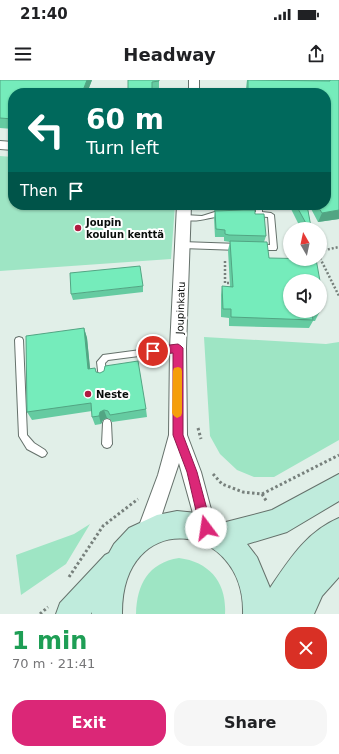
<!DOCTYPE html>
<meta charset="utf-8">
<style>
:root{--surface:#fff;--page:#f6f6f6;--text:#202124;--muted:#757577;--accent:#db2777}
body{margin:0;font-family:"DejaVu Sans",sans-serif;background:var(--page);color:var(--text);height:100vh;display:flex;flex-direction:column;font-size:15px;white-space:nowrap}
*{box-sizing:border-box;margin:0}
p{font-size:13px;color:var(--muted)}
.icon{flex:none;width:22px;height:22px;fill:none;stroke:currentColor;stroke-width:2;stroke-linecap:round;stroke-linejoin:round}
.map{position:relative;height:534px;overflow:hidden}
.sheet{display:flex;flex-direction:column;background:var(--surface);flex:1}
.sheet>*{flex:none}
.top-card{position:absolute;left:8px;top:8px;width:323px;height:122px;border-radius:16px;box-shadow:0 1px 3px #0004;background:#00695c;color:#fff;overflow:hidden}
.needle{width:26px;rotate:351deg}
.tools{position:absolute;left:283px;top:142px;display:grid;gap:8px}
.tools a{display:grid;place-items:center;width:44px;height:44px;border-radius:50%;background:var(--surface);box-shadow:0 1px 3px #0004;font-size:20px}
.pin{position:absolute;display:grid;place-items:center;width:34px;height:34px;color:#fff;margin:-17px;border:2px solid #fff;border-radius:50%;box-shadow:0 1px 4px #0007}
.me{position:absolute;width:44px;margin:-22px;rotate:346deg;stroke-linejoin:round;filter:drop-shadow(0 0 3px #0008)}
.turn{display:flex;align-items:center;gap:14px;height:84px;padding:0 12px;font-size:18px}
.turn .icon{width:52px;height:52px;stroke-width:2.5}
.turn b{display:block;font-size:28px;line-height:34px}
.then{display:flex;align-items:center;height:38px;padding:0 12px;background:#0003;gap:8px;font-size:15px}
.round{display:grid;place-items:center;flex:none;width:42px;height:42px;border-radius:16px;background:var(--page)}
.summary{display:flex;align-items:center;justify-content:space-between;height:68px;padding:0 12px}
h1{font-size:24px;font-weight:800;line-height:30px;color:#1e9e55}
.button{display:flex;gap:8px;margin-top:auto;padding:8px 12px}
.button a{flex:1;height:46px;border-radius:16px;background:var(--accent);color:#fff;font-size:16px;font-weight:800;line-height:46px;text-align:center}
.button a+a{background:var(--page);color:var(--text)}
.status{display:flex;justify-content:space-between;align-items:center;height:28px;padding:0 20px;background:var(--surface);direction:ltr}
.status svg{height:11px;fill:currentColor}
header{display:flex;justify-content:space-between;align-items:center;height:52px;padding:0 12px;background:var(--surface);font-size:18px;font-weight:800}
.map>svg:first-child{display:block}
.green{fill:#9ee5c4}
.lines{fill:none;stroke-linecap:round;stroke-linejoin:round}
.lane-casing{stroke:#65716b;stroke-width:2}
.street-casing{stroke:#65716b;stroke-width:2}
.secondary-casing{stroke:#65716b;stroke-width:2}
.path-far1{stroke:#77807c;stroke-width:2.5;stroke-dasharray:2 2;stroke-linecap:butt}
.path{stroke:#77807c;stroke-width:3;stroke-dasharray:2.5 2.5;stroke-linecap:butt}
.lane{fill:#fff;fill-rule:evenodd}
.street{fill:#fff;fill-rule:evenodd}
.secondary{fill:#bfebdc;fill-rule:evenodd}
.wall{fill:#65cba1}
.shaded-wall{fill:#52a583}
.building{fill:#75ecbb;stroke:#52a583}
.route{fill:#db2777;stroke:#8e194d}
.slow{fill:#f59e0b}
.poi-dot{fill:#af1b40;stroke:#fff;stroke-width:1.5}
.labels{text-anchor:middle;stroke-width:4;stroke-linejoin:round;paint-order:stroke}
.poi-label{font-size:10px;font-weight:bold;fill:#090d0b;stroke:#fff;text-anchor:start}
.street-label{font-size:10px;fill:#090d0b;stroke:#fff}
</style>
<div class="status"><b>21:40</b><svg viewBox="0 0 49 12"><path d="M0 12V9h3v3zM5 12V6h3v6zM10 12V3h3v9zM15 12V0h3v12zM26 1h20v11H26zM47 4h2v5h-2z"/></svg></div>
<header><svg class="icon" aria-label="menu" viewBox="0 0 24 24"><path d="M4 6h16M4 12h16M4 18h16"/></svg>Headway<svg class="icon" aria-label="share" viewBox="0 0 24 24"><path d="M12 15V3M7 8l5-5 5 5M5 13v7h14v-7"/></svg></header>
<div class="map">
<svg width="339" height="534" viewBox="0 0 339 534">
<rect width="100%" height="100%" fill="#e1efe8"/>
<path class="green" d="M0,76L13,77V125H175L171,179L0,191Z
M204,257L326,264L339,262V360L274,397H254L237,390L220,374L210,356Z
M90,444L66,484L21,515L16,475L74,454Z
M179,478C210,482 227,503 225,534H136C137,504 148,483 179,478Z"/>
<g class="lines">
<g class="lane-casing">
<path id="lane" d="M256,125H262V132L271,133L274,135L277,168L276,170H257L254,167L257,164L270,165L268,137L253,136L250,134L251,132H256Z
M218,131L228,132L229,134L226,136C213,135 191,146 181,137L184,135L202,136Z
M182,162L239,164L242,167L239,170L182,168L179,165Z
M19,257L22,258L23,260L27,355L34,363L45,370L47,373L45,376L42,377L27,369L19,356L15,260L16,258Z
M178,265L181,266L182,268L181,270L178,271L108,280L105,283L106,296L105,299L102,300L99,299L97,282L103,275Z
M107,339L110,340L111,343L112,364L110,367L107,368L104,367L102,364L103,343L104,340Z"/>
</g>
<g class="street-casing">
<path id="street" d="M189,0H199V13H189Z
M0,61L13,62V70L0,69Z
M177,125H191L186,268L187,355L201,392L216,448L213,455L206,458L199,455L179,383L153,461L146,464L139,461L136,454L158,395L169,355L170,268Z"/>
</g>
<g class="secondary-casing">
<path id="secondary" d="M339,394V421L287,452L247,464L257,477L270,508C289,480 306,452 339,438V497L322,516L314,534H243C246,441 121,426 122,534H92V532L91,534H56L60,523L105,475L109,473L114,464L129,448L157,435L177,431L197,433L222,443L272,430Z"/>
</g>
<path class="path-far1" d="M320,171L339,167
M320,178L339,216
M225,181V203H232"/>
<path class="path" d="M198,348L201,359
M213,394L222,404L243,412L262,414L339,375
M262,414L267,422
M69,497L103,446L138,419
M40,534L48,527"/>
<use href="#lane" class="lane"/>
<use href="#street" class="street"/>
<use href="#secondary" class="secondary"/>
</g>
<path class="wall" d="M0,0H92L87,13H13V49L0,48Z
M128,0H159V11H153Z
M247,0H339V139L318,142L309,125H326V13H246V8Z
M214,125H254L253,130L266,156L264,162L269,178L319,233L315,241H313L309,248L229,246V238L221,237V215L222,206L230,207L228,170L230,162L224,161V157H215L214,138L215,131H221H214Z
M289,125H307L311,147L310,149H301Z
M143,206V212L73,220L71,214Z
M84,248L87,258L90,289L96,292L146,329L147,337L112,342L110,339L107,338L103,340L101,344L95,345L92,337V331L32,340L27,332Z"/>
<path class="shaded-wall" d="M87,0H92L87,13H82Z
M339,130V139L318,142L322,133Z
M84,248L87,258L91,298L88,289Z
M104,330L107,338L103,340L101,344L99,336L100,332Z"/>
<path class="building" d="M0,0H87L82,13H13V39L0,38Z
M128,0H159V1L152,2V13H128Z
M248,0L330,1V0H339V130L322,133L317,125H326V13H248Z
M296,125H307L311,147H308Z
M243,130H255V134H264L266,156L229,155L225,154V150L216,149L215,131Z
M230,161L267,162L269,178L316,179L320,201H290V231H318L319,233H312L313,240L231,237V229H223L222,206L233,207Z
M140,186L143,206L71,214L70,193Z
M84,248L88,289L95,288L96,292L100,293L104,291L105,286L138,281L146,329L110,335L108,331L104,330L100,332L99,336L92,337L91,323L27,332L26,256Z"/>
<path class="route" d="M178,264L181,266L183,268V355L197,392L212,448L210,452L206,454L202,452L200,448L187,392L173,355V273L153,275L149,274L148,271L149,268L153,267Z"/>
<path class="slow" d="M178,287L181,288L182,291V333L181,336L177,338L174,336L172,333L173,291L174,288Z"/>
<g class="poi-dot">
<circle cx="78" cy="148" r="4"/>
<circle cx="88" cy="314" r="4"/>
</g>
<g class="labels">
<g class="poi-label">
<text x="86" y="146">Joupin<tspan x="86" dy="12">koulun kenttä</tspan></text>
<text x="96" y="318">Neste</text>
</g>
<g class="street-label">
<text transform="translate(180 228) rotate(-88)" y="4">Joupinkatu</text>
</g>
</g>
</svg>
<div class="tools">
<a><svg class="needle" viewBox="-14 -14 28 28"><path d="M0-13l5 13h-10z" fill="#e53935"/><path d="M0 13l5-13h-10z" fill="#757577"/></svg></a>
<a><svg class="icon" aria-label="sound" viewBox="0 0 24 24"><path d="M4 9h4l5-4v14l-5-4H4zM17 9q2 3 0 6"/></svg></a>
</div>
<div class="pin" style="left:153px;top:271px;background:#d93025"><svg class="icon" aria-label="arrive" viewBox="0 0 24 24"><path d="M6 21V4h12l-3 4 3 4H6"/></svg></div>
<svg class="me" style="left:206px;top:448px" viewBox="-20 -20 40 40"><circle r="19" fill="#fff"/><path d="M0-13L10 11 0 6-10 11z" fill="#db2777"/></svg>
<div class="top-card">
<div class="turn"><svg class="icon" aria-label="left" viewBox="0 0 24 24"><path d="M17 20v-9H6M10 6l-5 5 5 5"/></svg><div><b>60 m</b>Turn left</div></div>
<div class="then">Then<svg class="icon" aria-label="arrive" viewBox="0 0 24 24"><path d="M6 21V4h12l-3 4 3 4H6"/></svg></div>
</div>
</div>
<section class="sheet">
<div class="summary"><div><h1>1 min</h1><p>70 m · 21:41</p></div><a class="round" style="background:#d93025;color:#fff"><svg class="icon" aria-label="close" viewBox="0 0 24 24"><path d="M6 6l12 12M18 6L6 18"/></svg></a></div>
<div class="button"><a>Exit</a><a>Share</a></div>
</section>
